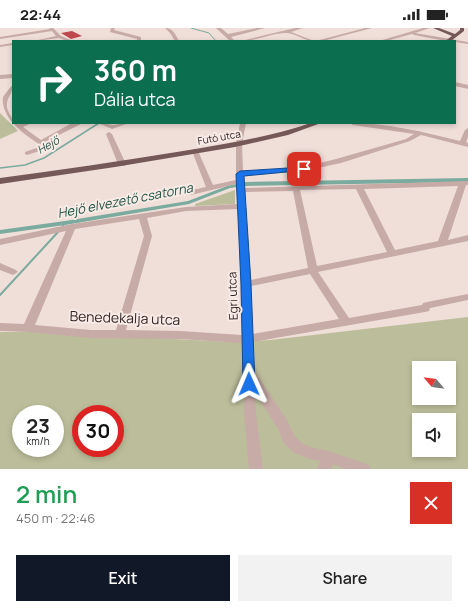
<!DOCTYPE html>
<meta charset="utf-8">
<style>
:root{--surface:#fff;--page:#f2f2f2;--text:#222;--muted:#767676;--accent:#111827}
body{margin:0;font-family:Manrope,sans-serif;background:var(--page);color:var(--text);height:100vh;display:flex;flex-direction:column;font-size:15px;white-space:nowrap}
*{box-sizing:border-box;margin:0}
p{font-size:13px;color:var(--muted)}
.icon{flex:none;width:22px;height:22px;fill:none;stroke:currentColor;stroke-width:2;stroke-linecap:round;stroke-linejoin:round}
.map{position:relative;height:441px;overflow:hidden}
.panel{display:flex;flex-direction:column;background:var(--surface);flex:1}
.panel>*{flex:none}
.guide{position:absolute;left:12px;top:12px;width:444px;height:84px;border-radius:0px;box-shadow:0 2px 6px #0003;background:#0b6e4f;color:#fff;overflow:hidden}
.needle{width:26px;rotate:299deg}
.tools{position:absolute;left:412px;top:333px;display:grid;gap:8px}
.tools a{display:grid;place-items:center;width:44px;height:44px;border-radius:0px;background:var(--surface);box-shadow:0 2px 6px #0003;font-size:20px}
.speed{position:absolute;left:12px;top:377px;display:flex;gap:8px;font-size:20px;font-weight:700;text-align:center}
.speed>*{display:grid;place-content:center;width:52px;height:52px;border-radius:50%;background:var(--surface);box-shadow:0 2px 6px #0003;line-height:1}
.speed small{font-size:10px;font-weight:400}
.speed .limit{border:6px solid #d22;background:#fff;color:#111}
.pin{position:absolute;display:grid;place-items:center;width:34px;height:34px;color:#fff;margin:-17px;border-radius:8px;box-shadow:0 2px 6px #0006}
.me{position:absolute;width:44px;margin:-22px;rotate:359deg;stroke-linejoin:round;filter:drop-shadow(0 0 3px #0008)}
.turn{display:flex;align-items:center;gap:14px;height:84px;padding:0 16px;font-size:18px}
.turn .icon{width:52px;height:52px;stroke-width:2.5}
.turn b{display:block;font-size:28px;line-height:34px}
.round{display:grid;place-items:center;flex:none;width:42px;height:42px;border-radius:0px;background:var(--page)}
.summary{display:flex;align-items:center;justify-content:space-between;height:68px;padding:0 16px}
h1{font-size:24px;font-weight:600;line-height:30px;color:#1e9e55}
.primary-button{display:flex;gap:8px;margin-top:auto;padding:8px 16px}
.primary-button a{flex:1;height:46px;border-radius:0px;background:var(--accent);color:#fff;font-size:16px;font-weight:600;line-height:46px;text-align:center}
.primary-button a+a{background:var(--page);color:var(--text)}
.status{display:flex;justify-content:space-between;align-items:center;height:28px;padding:0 20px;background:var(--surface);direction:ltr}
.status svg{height:11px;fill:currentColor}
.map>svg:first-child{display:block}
.green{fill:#bcbe9b;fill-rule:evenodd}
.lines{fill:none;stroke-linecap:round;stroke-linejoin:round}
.stream-far2{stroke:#7aab9e;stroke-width:1}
.stream-far1{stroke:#7aab9e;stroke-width:1.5}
.stream{stroke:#7aab9e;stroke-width:2}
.canal{fill:#7aab9e;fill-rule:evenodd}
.building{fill:#bf484f}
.minor{fill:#c7aba6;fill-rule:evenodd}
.major{fill:#755958;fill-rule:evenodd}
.route{fill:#1a73e8;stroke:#114b97}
.labels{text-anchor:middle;stroke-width:4;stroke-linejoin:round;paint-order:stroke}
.far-street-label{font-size:10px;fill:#332727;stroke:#f8eae5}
.far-water-label{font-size:11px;font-style:italic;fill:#1f5246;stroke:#f8eae5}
.street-label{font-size:12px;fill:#332727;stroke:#f8eae5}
.water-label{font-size:13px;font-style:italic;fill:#1f5246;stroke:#f8eae5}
.near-street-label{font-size:14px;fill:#332727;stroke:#f8eae5}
</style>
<div class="status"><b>22:44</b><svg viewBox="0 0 49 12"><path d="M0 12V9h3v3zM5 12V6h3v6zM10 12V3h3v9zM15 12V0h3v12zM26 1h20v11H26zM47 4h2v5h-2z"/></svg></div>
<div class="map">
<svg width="468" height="441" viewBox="0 0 468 441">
<rect width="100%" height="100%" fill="#f0ded9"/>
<path class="green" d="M0,85L18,103L0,111Z
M235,162V176L195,178V176Z
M468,289V441H0V304H40L232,314L270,312ZM419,340H449V370H419ZM21,386H55V420H21ZM81,386H115V420H81ZM419,392H449V422H419Z"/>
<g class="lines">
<path class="stream-far2" d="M191,0L209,5L216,13"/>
<path class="stream-far1" d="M0,140L25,137L44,130L99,95
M62,199L65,195"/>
<path class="stream" d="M0,267L58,204"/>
<path class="canal" d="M468,150V154L245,158L230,160L189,176L65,197L0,206V202L65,193L188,173L227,158L245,154Z"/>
</g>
<path class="building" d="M72,3L82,8L71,11L61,5Z"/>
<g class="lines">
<path class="minor" d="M49,0H53L61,8L73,13H67L59,10L34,13L56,8L52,3L0,11V9L50,1Z
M111,0H115L114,2L141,9V13H137V11L110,4Z
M165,0C173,0 175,6 179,13H175L170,5Z
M216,0H221L228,6L257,0H265L231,9L234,12L233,13H230Z
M295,0H303L291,4L314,13C304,13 294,4 284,5C269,6 256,13 241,13Z
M365,0H372L323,13H316Z
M423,0H430L415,5L468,14V16L455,14V13H446L414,7L412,6L386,13H379Z
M13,15V17L0,19V17Z
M13,46V50L0,51V47Z
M455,54L468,57V61L455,58Z
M13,57C13,65 7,69 7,76C6,84 13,88 13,95L19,96L32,95L23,99L41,112L72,95H83L45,114L49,118V120L27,127L25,126V124L42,118C28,109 0,91 3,69C6,65 9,60 13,57Z
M98,95C103,95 107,96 112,97C116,97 124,95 129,95L112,101Z
M240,95H246L242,116L243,144L304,139L336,131L406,111L414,106L353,97L350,95C387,95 424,104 460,113L465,102L468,100V109L466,114L468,115V119L421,107L410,113L341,135L304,143L244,148V160L468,153V157H466L448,212L468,207V213L318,244L349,290L422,277L423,275L427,274L468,266V272L430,280L429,283L425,284L253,314L254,342L288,394L294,407L303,416L310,419L329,423L364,435L369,437L371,441H346L333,436L331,441H317L320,433L309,431L293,424L284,415L278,401L255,364L256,385L263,441H249L244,385L242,315L180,311L91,310L28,304L0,303V295L24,296L66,203L0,217V211L72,196L186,179L237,176L236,156L191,167L187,165L188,163L206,159L192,123L193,122L195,121L198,123L213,157L236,152V116ZM458,158L438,213L395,222L364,161ZM356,161L387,224L317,238L300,162ZM293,163L308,240L251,252L245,164ZM238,181L242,307L180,303L126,302L152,208L147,190L186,183ZM139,191L144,208L116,302H91L35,297L75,201ZM310,246L339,291L253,306L251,258Z
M109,104L112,106L126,136L125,138H119L118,136L106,106Z
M0,235L16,242L18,244L13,247L0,242Z"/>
<path class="major" d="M433,0H439L455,6L460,2V0H464V3L451,13H445L452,8Z
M311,95H321L288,107L235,119L115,139L0,156V150C61,142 122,133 183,123C226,116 269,109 311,95Z"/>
</g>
<path class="route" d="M304,139L308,141L307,142L244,148L251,256L255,356L253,360L249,361L245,360L243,356L241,256L236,146L240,143Z"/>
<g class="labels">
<g class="far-street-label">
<text transform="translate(219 109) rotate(-10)" y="4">Futó utca</text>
</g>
<g class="far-water-label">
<text transform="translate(48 117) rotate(-30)" y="4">Hejő</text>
</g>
<g class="street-label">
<text transform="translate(233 268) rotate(-92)" y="4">Egri utca</text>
</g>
<g class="water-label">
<text transform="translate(125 172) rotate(-11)" y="5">Hejő elvezető csatorna</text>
</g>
<g class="near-street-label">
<text transform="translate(125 290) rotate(2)" y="5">Benedekalja utca</text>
</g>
</g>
</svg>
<div class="tools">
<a><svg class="needle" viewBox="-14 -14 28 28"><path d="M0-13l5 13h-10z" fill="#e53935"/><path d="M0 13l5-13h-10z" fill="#767676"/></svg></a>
<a><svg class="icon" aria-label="sound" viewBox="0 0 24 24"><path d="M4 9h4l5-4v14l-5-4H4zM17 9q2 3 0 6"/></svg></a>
</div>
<div class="speed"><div>23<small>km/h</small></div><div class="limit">30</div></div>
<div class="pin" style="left:304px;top:141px;background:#d93025"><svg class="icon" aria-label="arrive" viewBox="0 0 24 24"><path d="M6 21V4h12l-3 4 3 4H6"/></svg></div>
<svg class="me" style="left:249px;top:356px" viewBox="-20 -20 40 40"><path d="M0-17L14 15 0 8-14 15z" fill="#1a73e8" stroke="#fff" stroke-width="4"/></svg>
<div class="guide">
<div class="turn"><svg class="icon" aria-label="right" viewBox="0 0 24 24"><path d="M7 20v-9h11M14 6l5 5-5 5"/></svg><div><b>360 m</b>Dália utca</div></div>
</div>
</div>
<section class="panel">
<div class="summary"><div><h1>2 min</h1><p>450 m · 22:46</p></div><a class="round" style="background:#d93025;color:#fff"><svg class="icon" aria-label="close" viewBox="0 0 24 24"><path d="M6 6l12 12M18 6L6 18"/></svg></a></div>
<div class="primary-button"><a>Exit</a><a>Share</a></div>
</section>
